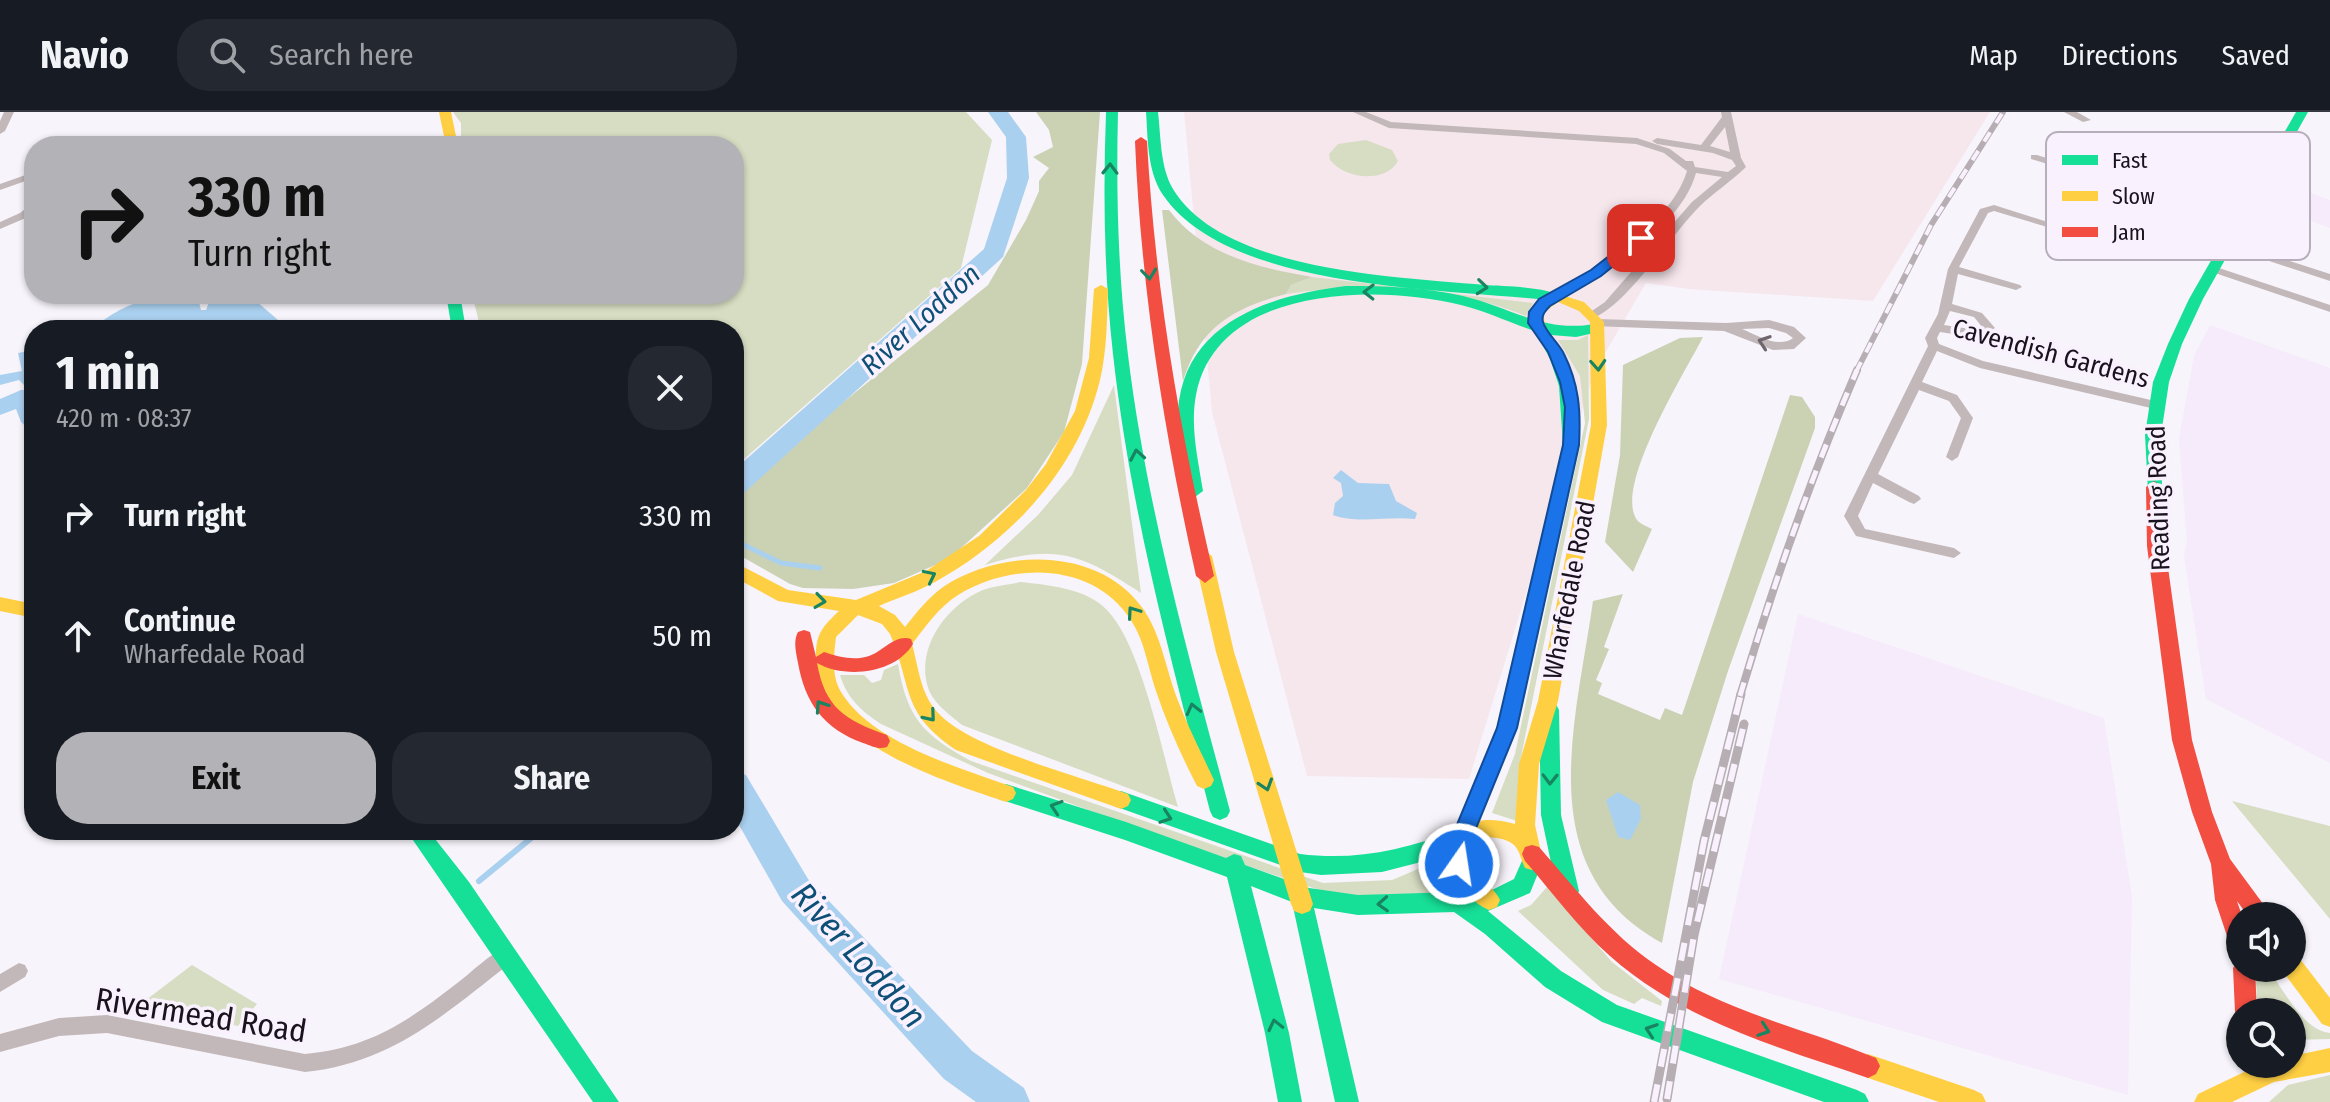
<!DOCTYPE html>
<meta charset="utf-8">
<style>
:root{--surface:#171b24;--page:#242831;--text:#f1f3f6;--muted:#9ea1a6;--line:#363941;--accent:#b3b2b7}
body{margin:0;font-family:"Fira Sans Condensed",sans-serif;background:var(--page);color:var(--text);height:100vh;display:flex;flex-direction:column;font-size:30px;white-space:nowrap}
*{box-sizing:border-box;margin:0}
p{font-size:26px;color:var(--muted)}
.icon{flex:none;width:44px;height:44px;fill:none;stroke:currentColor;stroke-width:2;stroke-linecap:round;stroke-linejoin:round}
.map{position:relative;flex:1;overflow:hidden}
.side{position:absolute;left:24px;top:208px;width:720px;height:520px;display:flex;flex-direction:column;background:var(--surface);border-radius:32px;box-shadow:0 2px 6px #0004}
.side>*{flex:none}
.guide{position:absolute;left:24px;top:24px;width:720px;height:168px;border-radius:32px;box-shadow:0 2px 6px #0004;background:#b3b2b7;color:#111;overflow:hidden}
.fabs{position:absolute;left:2226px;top:790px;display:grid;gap:16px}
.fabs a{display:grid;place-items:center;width:80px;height:80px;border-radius:50%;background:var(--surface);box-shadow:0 2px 6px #0004;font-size:40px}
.pin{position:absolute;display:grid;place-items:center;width:68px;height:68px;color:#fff;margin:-34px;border-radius:16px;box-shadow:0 4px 12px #0006}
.me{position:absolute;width:88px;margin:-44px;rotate:13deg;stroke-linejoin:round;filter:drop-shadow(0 0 6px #0008)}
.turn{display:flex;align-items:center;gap:28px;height:168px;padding:0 32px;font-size:36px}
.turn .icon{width:104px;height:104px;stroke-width:2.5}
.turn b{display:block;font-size:56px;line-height:68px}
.round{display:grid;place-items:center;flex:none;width:84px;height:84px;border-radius:32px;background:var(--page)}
.summary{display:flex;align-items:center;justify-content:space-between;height:136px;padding:0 32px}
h1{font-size:48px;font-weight:700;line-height:60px}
.action{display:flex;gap:16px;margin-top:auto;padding:16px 32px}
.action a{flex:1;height:92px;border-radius:32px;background:var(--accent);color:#111;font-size:32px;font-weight:700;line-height:92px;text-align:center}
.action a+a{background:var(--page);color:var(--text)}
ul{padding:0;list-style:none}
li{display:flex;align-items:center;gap:24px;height:120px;padding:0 32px}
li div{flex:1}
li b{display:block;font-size:30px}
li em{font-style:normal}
header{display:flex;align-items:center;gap:48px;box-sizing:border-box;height:112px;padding:0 40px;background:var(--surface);border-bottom:2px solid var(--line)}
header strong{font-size:38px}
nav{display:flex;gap:44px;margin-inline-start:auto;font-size:28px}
.search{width:560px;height:72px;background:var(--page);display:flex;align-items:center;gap:20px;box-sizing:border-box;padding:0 28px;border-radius:32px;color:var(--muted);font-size:30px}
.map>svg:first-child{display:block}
.built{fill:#f5ebfa}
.industrial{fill:#f6e7ed}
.green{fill:#d6ddc2}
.forest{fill:#cbd2b4}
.water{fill:#aad0ef}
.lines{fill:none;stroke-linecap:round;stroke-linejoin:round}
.stream-far1{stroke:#aad0ef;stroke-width:5}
.stream{stroke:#aad0ef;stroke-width:6}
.river{fill:#aad0ef;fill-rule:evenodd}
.street{fill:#c2b8b9;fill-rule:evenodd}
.fast{fill:#16e098;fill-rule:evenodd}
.slow{fill:#ffcf43;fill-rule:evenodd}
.jam{fill:#f24e42;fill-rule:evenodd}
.rail-far2-casing{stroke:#b6aeb2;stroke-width:6}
.rail-far1-casing{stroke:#b6aeb2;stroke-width:8}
.rail-casing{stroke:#b6aeb2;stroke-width:9}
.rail-far2{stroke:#f9f1fe;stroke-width:4;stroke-dasharray:11;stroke-linecap:butt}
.rail-far1{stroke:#f9f1fe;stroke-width:5;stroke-dasharray:14;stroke-linecap:butt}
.rail{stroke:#f9f1fe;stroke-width:6;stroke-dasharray:18;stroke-linecap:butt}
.oneway{stroke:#188461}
.oneway2{stroke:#6e666c}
.route{fill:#1a73e8;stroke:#114b97;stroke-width:2}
.labels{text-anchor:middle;stroke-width:7;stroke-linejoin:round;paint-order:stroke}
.street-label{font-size:26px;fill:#1a131e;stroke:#f9f1fe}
.water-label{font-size:28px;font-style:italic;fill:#0e4f77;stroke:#f9f1fe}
.near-street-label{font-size:32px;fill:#1a131e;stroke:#f9f1fe}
.near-water-label{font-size:34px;font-style:italic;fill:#0e4f77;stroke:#f9f1fe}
.key{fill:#f9f1fe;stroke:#b6aebb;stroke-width:2}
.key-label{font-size:22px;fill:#1a131e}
</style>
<header>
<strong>Navio</strong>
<div class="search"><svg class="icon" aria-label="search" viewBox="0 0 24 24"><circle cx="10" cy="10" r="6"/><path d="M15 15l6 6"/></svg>Search here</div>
<nav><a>Map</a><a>Directions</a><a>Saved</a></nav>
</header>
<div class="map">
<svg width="2330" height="990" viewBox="0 0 2330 990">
<rect width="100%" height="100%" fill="#f8f4fb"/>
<path class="built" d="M2285,72L2330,88V116L2273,95Z
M2210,213L2330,256V651L2206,587L2184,444L2187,430L2179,327L2194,244Z
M1798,502L2104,606L2132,785L2128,983L1719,867Z"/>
<path class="industrial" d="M1184,0H1990L1873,189L1688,177L1646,171L1594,260L1469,667L1307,664L1212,300Z"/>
<path class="green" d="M453,0H966L992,28L961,156L734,356V218H481L472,182H734V34H461V11Z
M1366,28L1392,38L1398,49C1385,72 1345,67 1330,48L1329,42L1338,32Z
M1312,165L1533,191L1526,204C1457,175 1359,170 1286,182L1291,173Z
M1588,223L1589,307L1520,650L1517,709L1492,701L1515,642L1585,311L1580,264L1558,228H1578Z
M1114,273L1141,481C1081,442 1057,431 985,453L1038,403L1072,363Z
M1020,470C1048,473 1086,476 1107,498C1142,534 1163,645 1178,695L962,613C949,602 931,590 927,572C917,532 949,492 983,478C994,474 1008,473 1020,470Z
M898,552C907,606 923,623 971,649L1323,771L1392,768L1444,746L1448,759L1463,781L1343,786L1164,726L988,661L881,612C861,599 847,586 840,563H864L872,571L881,568L884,558Z
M2232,689L2330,714V807Z
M1547,775L1612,850L1662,889L1661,894L1642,886L1634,892L1603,878L1518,799L1531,793Z
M192,853L257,892L238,914L142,891Z
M2255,856H2267C2284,877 2302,918 2330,921V927L2292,928V900H2258Z
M2330,963V990H2269L2288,973Z"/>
<path class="forest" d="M1036,0H1100L1082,252L1064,320L1027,376L949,447L894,471L853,477L803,476L790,472L734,440V389L815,313L988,173L1026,108L1039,79V69L1049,56L1033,45L1053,35L1049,18Z
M1162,98H1169C1203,143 1259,156 1312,165L1291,173L1286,182C1233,196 1200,215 1183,269Z
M1703,225C1687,257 1613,375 1637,408C1640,412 1648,415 1652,417L1633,460L1605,430L1620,343L1623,253L1680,226Z
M1790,283L1802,285L1815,305V316L1728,559L1693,670L1662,831C1529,758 1576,611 1593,489L1623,482L1604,535L1609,537L1596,568L1602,571L1598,582L1660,608L1665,596L1682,603Z"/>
<path class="water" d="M170,182H197L201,198H206L211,185L248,182L285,214L281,218H98L95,215C117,196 141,187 170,182Z
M34,238V272L24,273L19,268L0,273V263L22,259L18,241Z
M21,278H34V322L21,310L16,297L0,303V287Z
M1341,358L1358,371L1389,372L1396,389L1417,401L1415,407C1388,404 1357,412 1333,403L1335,391L1343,384L1341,371L1333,366Z
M1618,680L1640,693L1641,707L1630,728L1618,725L1606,688Z"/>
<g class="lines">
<path class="stream-far1" d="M734,428L781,451L820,456"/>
<path class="stream" d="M479,769L541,718"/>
<path class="river" d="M988,0H1008L1026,25L1029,66L1003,145L744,381L734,384V358L984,137L1007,66L1006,25Z
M734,659L746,663L808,767L972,939L1024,976L1030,990H976L944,967L782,789L734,704Z"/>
<path class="street" d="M4,0H14L5,19L0,22V9Z
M1353,0H1366L1391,10L1637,26L1670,37L1686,49H1693L1695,55L1728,60L1736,54L1732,48L1713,41L1657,32L1652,29L1657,26L1701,33L1722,5L1721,0H1731L1741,46L1746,55C1732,69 1714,80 1699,95C1672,122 1626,194 1593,206L1589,205V201L1605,190L1692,90L1722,65L1696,61C1683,107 1632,140 1594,166C1582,174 1570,183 1557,188L1553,187V183C1598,154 1671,112 1687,59L1664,41L1636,32L1389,16ZM1725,15L1730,40L1710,34Z
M2064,0H2077L2091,8L2083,10Z
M124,27L127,28V32L87,34L92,31Z
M2031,43H2037L2246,108L2245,110H2237L2031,47Z
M34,60V66L0,78V72Z
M34,90V99L28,105L0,117V110L20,101Z
M1994,93L2079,120L2074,123L1994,99L1988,101L1959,155L2020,173L2022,175L2016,178L1958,162L1952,192L1982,201L1995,216L1979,226L1940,220L1937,226L1939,232L1983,249L2155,289L2161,293L2155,297L1980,256L1937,239L1922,270L1957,283L1973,306L1958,345L1952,349L1946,345L1961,306L1949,289L1919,278L1878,362L1919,384L1921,387L1914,392L1909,390L1873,371L1858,404L1865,417L1954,436L1961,441L1954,446L1856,424L1844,404L1928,234L1925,226L1938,202L1948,157L1980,97ZM1950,199L1974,205L1982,215L1977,218L1944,213Z
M2228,129L2330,162V169L2224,134L2223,132Z
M2213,154L2330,193V200L2209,159V155Z
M1597,207L1726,211L1769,208L1794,215L1806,226L1794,237L1773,238L1724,219L1593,214L1591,211ZM1769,216L1786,221L1793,226C1778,237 1757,223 1742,217Z
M507,835L513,837L516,843L513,849C446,901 393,951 305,960L107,921L59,924L0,940V922L59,906L107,903L305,942C369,936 407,910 456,872C472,860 489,842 507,835Z
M19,851L25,853L28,859L25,865L0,880V862Z"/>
<path class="fast" d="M1106,0H1118C1116,81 1118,162 1128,243C1147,398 1190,549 1230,699L1227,705L1220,708L1213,705L1210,699C1171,548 1130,397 1113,242C1104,162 1103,81 1106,0Z
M1146,0H1158C1161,25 1160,55 1173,77C1223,160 1399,165 1485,173C1503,174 1550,175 1562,185L1555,189C1448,176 1230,180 1163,83C1147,59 1148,27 1146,0Z
M2296,0H2308L2203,187L2182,232L2169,270L2161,323L2162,375L2154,381L2148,379L2145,323L2153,270L2168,232L2189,187Z
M1346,174C1385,174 1424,175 1463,184C1509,195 1545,221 1594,212L1601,217L1599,220L1576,225L1551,223L1566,247L1575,274L1579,333L1517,616L1470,730L1421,750L1382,760L1321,763L1300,760L1114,694L1111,688L1114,682L1121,679L1300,742C1355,749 1403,738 1455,719L1497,616L1563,333L1559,274L1550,247L1535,219C1510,211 1486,199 1461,193C1377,172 1217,173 1196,283C1190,314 1198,348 1203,379L1195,385L1187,379C1183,353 1177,326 1178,299C1184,209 1272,183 1346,174Z
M446,182H460L466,218H452Z
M1549,590L1556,592L1559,598L1561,703L1579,779L1576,786L1568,789L1560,786L1557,779L1541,703L1539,598L1542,592Z
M1006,672L1126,710L1226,746L1234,742L1241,744L1245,753L1309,776L1358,783L1490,779L1514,767L1525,742L1532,740L1539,742L1543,749L1530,781L1488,799L1561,859L1617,893L1857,978L1865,982L1869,990H1824L1602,910L1545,875L1485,822L1454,800L1358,803L1314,796L1359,990H1335L1292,790L1251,774L1289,921L1302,990H1278L1265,921L1227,765L1125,728L999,687L996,681L999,675Z
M406,718H428L469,770L619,990H593Z"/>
<path class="slow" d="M439,0H451L458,34H446Z
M1101,173L1108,177C1107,207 1107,238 1100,268C1079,355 1012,428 935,470C917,480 897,486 879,494L895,503L905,515C916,501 928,486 943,475C1002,436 1100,434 1144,498C1160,522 1165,551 1174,578C1185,609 1200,638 1214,668L1211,674L1204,677L1197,674C1181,643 1167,612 1156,579C1148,556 1145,530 1132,510C1096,450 1012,449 958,483C939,495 926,514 912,532C918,553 920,578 934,596C962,635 1080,664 1128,682L1131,688L1128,694L1121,697L956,638C900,600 913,576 890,522L882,512L858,503L836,525C834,542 831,564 841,580C872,631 960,656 1013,675L1016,681L1013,687L1006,690C945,669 818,631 816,553C815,524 819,518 839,499L778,489L734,465V450L788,478L856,488L926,459L979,424L1026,378L1046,352L1075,299L1089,246L1094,177Z
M1555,181L1584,190L1604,210L1607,313L1558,589L1539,652L1535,713L1543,749L1539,756L1532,758L1525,756C1521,748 1520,739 1514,733C1504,723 1468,720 1468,742C1468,761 1493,772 1500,788L1497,795L1489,798C1466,789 1455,763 1447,742C1460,708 1481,703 1515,712L1519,652L1538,589L1591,313L1590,210L1579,199L1558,190L1543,201L1546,218L1544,221L1539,223L1532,218L1529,200Z
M1203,438L1212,444L1234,540L1313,792L1310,799L1302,802L1294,799L1291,792L1216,540L1194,444Z
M0,485L34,492V506L0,499Z
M2292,843L2300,847L2330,886V915L2322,912L2284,861L2282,856H2292Z
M2330,936V960L2274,970L2232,990H2194L2198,982L2261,952H2292V944Z
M1868,942L1974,978L1982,982L1986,990H1939L1868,966L1860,962L1856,954L1860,946Z"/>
<path class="jam" d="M1141,25L1147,29C1155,177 1180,320 1214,464L1205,471L1196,464C1164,320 1141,177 1135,29Z
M2154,369L2162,375L2165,434L2192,628L2212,700L2230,747L2272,804H2248L2237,789L2242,804L2240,842L2232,839L2215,788L2211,752L2192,700L2172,628L2147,434L2146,375Z
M804,518L810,520L816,545L824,540C839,545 854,549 869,544C884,539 895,522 911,527L913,532C895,562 845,567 817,551C825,596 845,608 887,623L890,629L887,635C878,638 872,634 863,631C824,617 805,591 798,551C796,541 793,529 798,520Z
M1532,733L1539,735C1576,777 1610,822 1656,853C1723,900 1802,915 1876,946L1880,954L1876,962L1868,966C1778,935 1683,909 1610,844C1578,816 1553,781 1525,749L1522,742L1525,735Z
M2240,847V856H2255L2257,900H2240V909L2235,900L2233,856Z"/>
<g class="rail-far2-casing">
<path id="rail-far2" d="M1856,260L1931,113L2003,0"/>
</g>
<g class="rail-far1-casing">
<path id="rail-far1" d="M1740,584C1773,473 1811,365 1857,258"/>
</g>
<g class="rail-casing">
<path id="rail" d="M1667,987L1694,823L1744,612
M1654,990L1704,729L1741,582"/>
</g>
<use href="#rail-far2" class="rail-far2"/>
<use href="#rail-far1" class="rail-far1"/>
<use href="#rail" class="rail"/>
</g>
<defs><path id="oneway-chevron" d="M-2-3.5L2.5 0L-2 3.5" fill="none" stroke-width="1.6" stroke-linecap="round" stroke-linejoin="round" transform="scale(2)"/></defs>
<g class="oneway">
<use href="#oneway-chevron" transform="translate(1110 57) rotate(-89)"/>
<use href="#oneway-chevron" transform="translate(1149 162) rotate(84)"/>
<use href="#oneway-chevron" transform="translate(1482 175) rotate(6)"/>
<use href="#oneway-chevron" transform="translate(1369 180) rotate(-179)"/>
<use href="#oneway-chevron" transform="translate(1598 253) rotate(86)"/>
<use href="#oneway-chevron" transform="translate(1137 343) rotate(-100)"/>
<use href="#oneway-chevron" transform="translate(930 464) rotate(-26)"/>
<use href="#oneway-chevron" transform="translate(820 489) rotate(8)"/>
<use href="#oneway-chevron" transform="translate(1133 500) rotate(-125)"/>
<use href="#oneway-chevron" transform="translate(821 594) rotate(-124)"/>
<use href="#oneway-chevron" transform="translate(1193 597) rotate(-104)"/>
<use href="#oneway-chevron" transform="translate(930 604) rotate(50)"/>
<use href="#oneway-chevron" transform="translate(1550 667) rotate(91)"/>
<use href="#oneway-chevron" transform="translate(1266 673) rotate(72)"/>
<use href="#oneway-chevron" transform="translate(1056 695) rotate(-162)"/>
<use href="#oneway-chevron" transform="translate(1166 705) rotate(19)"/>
<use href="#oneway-chevron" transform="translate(1383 792) rotate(177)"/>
<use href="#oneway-chevron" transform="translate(1275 913) rotate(-103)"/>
<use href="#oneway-chevron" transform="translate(1651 918) rotate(-161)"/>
<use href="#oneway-chevron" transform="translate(1764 918) rotate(19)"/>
</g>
<use class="oneway2" href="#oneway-chevron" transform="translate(1764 230) rotate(-161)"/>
<path class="route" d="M1636,123L1648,126L1601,164L1550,194C1546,198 1541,203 1543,210C1546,221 1559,231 1564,242C1579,272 1581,299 1579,333L1517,616L1472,726C1468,737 1471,748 1466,759L1459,761L1451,759L1446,739L1497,616L1563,333L1565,295L1560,270L1548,240L1528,211L1529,200L1539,187L1591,158Z"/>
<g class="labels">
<g class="street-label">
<text transform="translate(2051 241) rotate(15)" y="9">Cavendish Gardens</text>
<text transform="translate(2158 386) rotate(-92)" y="9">Reading Road</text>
<text transform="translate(1569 478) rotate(-79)" y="9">Wharfedale Road</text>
</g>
<g class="water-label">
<text transform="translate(920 207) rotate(-42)" y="10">River Loddon</text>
</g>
<g class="near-street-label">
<text transform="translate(201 903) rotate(9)" y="11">Rivermead Road</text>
</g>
<g class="near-water-label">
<text transform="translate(859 843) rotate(48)" y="12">River Loddon</text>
</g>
</g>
<rect x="2046" y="20" width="264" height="128" rx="12" class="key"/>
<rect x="2062" y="43" width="36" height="10" fill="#16e098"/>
<rect x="2062" y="79" width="36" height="10" fill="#ffcf43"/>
<rect x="2062" y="115" width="36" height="10" fill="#f24e42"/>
<g class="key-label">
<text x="2112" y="56">Fast</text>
<text x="2112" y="92">Slow</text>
<text x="2112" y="128">Jam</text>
</g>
</svg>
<div class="fabs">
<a><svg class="icon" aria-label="sound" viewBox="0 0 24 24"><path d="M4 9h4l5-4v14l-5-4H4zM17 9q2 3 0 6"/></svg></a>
<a><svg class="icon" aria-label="search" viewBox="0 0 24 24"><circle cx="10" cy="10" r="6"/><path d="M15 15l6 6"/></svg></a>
</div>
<div class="pin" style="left:1641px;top:126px;background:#d93025"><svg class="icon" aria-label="arrive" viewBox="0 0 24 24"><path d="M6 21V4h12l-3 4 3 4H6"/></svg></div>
<svg class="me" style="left:1459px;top:752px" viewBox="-20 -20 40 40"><circle r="17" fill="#1a73e8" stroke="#fff" stroke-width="3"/><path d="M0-11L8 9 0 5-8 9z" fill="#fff"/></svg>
<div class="guide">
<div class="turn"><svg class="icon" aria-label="right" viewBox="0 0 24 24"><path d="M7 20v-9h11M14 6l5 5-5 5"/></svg><div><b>330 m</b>Turn right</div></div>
</div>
<section class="side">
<div class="summary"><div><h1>1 min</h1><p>420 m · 08:37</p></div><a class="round"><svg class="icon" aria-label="close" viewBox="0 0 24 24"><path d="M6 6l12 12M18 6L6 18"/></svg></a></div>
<ul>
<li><svg class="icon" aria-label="right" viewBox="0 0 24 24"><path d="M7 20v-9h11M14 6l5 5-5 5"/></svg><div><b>Turn right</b></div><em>330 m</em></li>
<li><svg class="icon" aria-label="ahead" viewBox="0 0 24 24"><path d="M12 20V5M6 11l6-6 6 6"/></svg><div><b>Continue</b><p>Wharfedale Road</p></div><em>50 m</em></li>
</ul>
<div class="action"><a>Exit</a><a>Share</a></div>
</section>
</div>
